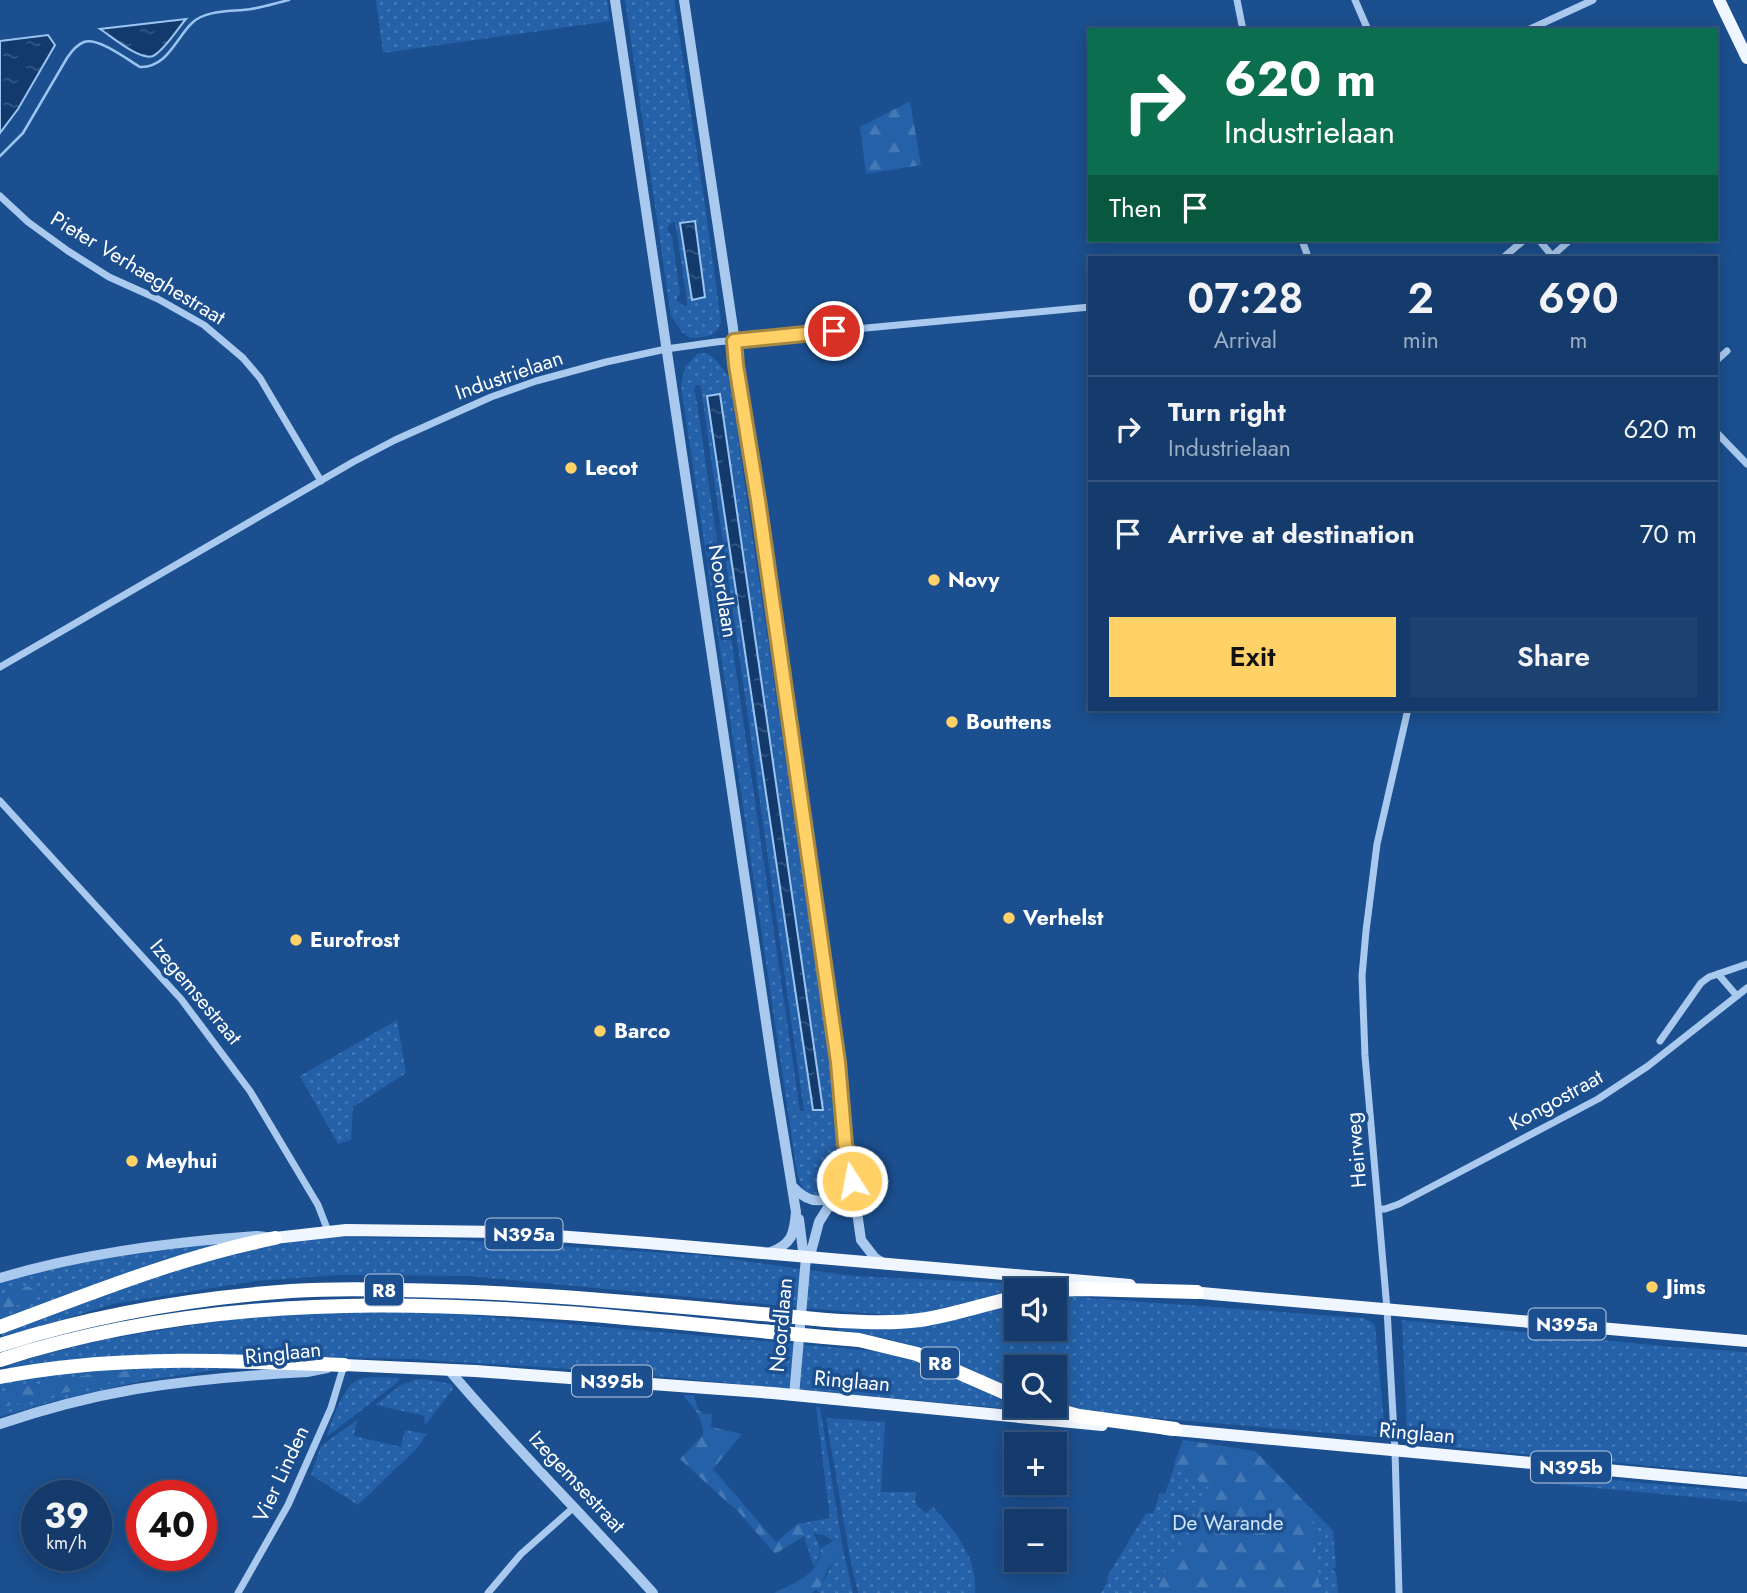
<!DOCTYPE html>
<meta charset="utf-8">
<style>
:root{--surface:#143b6b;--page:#1d4271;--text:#f1f3f6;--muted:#9dadc1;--line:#33557e;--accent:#ffd166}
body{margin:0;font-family:Jost,sans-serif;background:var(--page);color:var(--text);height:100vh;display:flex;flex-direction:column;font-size:26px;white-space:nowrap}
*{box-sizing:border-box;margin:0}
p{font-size:23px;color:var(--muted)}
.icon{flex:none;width:38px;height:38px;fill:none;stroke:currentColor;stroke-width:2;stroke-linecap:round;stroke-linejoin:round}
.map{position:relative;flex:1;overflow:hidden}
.sheet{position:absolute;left:1088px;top:256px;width:630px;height:455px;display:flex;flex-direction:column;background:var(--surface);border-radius:0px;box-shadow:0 4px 18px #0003,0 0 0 2px var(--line)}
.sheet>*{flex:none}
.guide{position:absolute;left:1088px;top:28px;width:630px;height:214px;border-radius:0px;box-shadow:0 4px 18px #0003,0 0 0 2px var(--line);background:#0b6e4f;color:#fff;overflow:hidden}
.tools{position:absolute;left:1004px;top:1278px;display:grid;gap:14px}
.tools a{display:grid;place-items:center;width:63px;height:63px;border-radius:0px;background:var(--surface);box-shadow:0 4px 18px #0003,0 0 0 2px var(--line);font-size:35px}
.speed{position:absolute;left:21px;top:1480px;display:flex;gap:14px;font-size:35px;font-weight:700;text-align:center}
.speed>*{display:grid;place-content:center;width:91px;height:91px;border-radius:50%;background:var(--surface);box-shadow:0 4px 18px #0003,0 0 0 2px var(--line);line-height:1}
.speed small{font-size:18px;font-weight:400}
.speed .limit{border:10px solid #d22;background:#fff;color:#111}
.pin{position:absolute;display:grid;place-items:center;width:60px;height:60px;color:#fff;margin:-30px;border:4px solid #fff;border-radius:50%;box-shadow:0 2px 7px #0007}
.me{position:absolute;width:77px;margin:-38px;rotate:349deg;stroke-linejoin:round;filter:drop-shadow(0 0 5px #0008)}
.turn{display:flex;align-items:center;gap:24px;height:147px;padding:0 21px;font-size:32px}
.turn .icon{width:91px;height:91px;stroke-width:2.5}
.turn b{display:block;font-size:49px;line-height:60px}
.then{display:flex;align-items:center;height:66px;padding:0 21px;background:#0003;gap:14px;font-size:26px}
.eta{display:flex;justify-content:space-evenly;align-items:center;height:119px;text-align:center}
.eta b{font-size:42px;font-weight:600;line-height:49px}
.cta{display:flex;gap:14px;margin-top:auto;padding:14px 21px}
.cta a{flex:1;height:80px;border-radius:0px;background:var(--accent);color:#111;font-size:28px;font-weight:600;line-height:80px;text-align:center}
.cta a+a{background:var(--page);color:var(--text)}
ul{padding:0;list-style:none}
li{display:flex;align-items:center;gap:21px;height:105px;padding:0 21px;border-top:2px solid var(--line)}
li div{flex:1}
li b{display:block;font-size:26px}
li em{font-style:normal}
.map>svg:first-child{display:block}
.grass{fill:url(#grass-dots);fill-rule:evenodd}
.forest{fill:url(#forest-firs)}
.water{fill:url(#water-ripples);stroke:#9cc4f0;stroke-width:2}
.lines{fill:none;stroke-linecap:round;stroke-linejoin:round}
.stream{stroke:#9cc4f0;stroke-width:2.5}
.minor{stroke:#a9c9ee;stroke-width:7}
.tertiary{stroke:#a9c9ee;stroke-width:10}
.primary{stroke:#f0f6ff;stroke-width:12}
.motorway{stroke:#fff;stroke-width:14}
.motorway-bridge{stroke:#fff;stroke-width:14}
.route-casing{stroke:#a68842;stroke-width:18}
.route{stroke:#ffd166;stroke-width:12}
.poi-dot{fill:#ffd166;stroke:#1b4f8f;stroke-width:2.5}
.labels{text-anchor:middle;stroke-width:7;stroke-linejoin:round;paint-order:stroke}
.shield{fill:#1b4f8f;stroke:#bbcadd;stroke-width:2}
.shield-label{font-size:19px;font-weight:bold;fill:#fff}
.street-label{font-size:21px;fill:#fff;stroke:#1b4f8f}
.poi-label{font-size:21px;font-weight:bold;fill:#fff;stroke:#1b4f8f;text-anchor:start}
.park-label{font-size:21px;fill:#cfe3fa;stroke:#1b4f8f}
</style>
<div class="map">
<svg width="1747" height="1593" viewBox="0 0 1747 1593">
<defs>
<pattern id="grass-dots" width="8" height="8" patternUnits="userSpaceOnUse" patternTransform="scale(1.75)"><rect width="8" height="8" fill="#2461a8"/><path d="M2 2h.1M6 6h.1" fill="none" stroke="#4579b5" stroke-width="1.8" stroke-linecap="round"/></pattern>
<pattern id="forest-firs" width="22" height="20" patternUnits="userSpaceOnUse" patternTransform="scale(1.75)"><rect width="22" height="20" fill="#2461a8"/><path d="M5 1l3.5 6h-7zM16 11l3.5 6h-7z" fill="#4579b5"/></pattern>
<pattern id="water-ripples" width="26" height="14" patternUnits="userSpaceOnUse" patternTransform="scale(1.75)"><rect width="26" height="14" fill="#123a6d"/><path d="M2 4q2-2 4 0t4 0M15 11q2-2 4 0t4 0" fill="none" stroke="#365883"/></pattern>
</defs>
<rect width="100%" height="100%" fill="#1b4f8f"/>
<path class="grass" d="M376,0H607L610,21L383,53Z
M625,0H674L706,212L721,322C717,338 705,337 690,338L682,332L671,316ZM694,221L705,297L692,300L681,224ZM675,222L687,300V305L684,306L676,300L680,293L672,236L667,229L671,223Z
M705,353C715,356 722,368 729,377L827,1040L838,1164C838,1170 837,1176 836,1181C831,1194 812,1200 803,1188C799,1182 797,1173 796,1166L681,385L685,367L697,354ZM696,385H700L702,392V395L804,1111H800L696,396L694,390ZM720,395L823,1109L813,1110L707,396Z
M397,1020L406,1073L353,1107L351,1140L338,1144L300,1076Z
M331,1237L446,1239L700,1255L854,1276L1054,1285L1032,1290H1017V1293L960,1304L908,1316L839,1311L469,1276L340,1275L256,1281L113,1304L3,1338L0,1333L197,1262L263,1247Z
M227,1242L0,1322V1311L32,1300L28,1286L0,1294V1283C73,1260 151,1252 227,1242Z
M1055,1296H1063L1363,1318L1373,1323L1375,1326L1384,1422L1383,1434L1378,1437L1129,1416L1064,1407L1055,1404V1367H1017V1392L934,1352L885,1338L838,1332V1327C899,1333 958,1315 1017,1302V1328H1055Z
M434,1312L896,1353C942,1369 986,1392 1032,1411L601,1371L412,1359L246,1355L12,1369L7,1366L35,1357L102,1340L217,1321L277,1313Z
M1402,1320L1673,1347L1747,1352V1475L1418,1444L1409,1440L1407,1433Z
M241,1366L137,1382L51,1402L0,1417V1408L39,1398L128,1378L127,1371L79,1376L0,1392V1382L63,1371L133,1367Z
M399,1378L398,1382L329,1435H327C333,1419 343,1384 360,1379C372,1376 387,1378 399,1378Z
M417,1379H426L451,1384L453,1389L426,1424L424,1423L425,1416L375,1405L401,1385Z
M816,1407H820L843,1549L853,1593H820L816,1590C827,1581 828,1566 839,1556L836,1539L833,1541L824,1535L813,1533C821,1548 823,1551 814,1567L804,1536L803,1523L830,1518Z
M826,1418L885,1422L881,1492H917C913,1504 917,1506 926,1513L933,1507C955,1530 978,1559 975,1593H858L850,1558Z
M357,1420L354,1436L401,1447L405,1430L427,1434L417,1448L358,1505L311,1475L321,1446Z
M1183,1440L1255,1451L1333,1531L1336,1568H1333L1334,1572H1336L1338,1593H1101L1108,1581L1107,1577L1146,1513L1153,1514L1160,1493L1165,1494Z
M1543,1474L1747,1492V1502L1542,1483Z"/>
<path class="forest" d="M910,101L921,165L866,174L860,127Z
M28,1286L33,1289L34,1295L32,1300L0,1311V1294Z
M127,1371H132L135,1376L0,1408V1392L79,1376Z
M683,1395H694L698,1410L704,1414H712L711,1427L742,1434L713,1469L776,1542L799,1523H803L804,1536L775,1554L735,1508L729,1504L680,1459L703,1435C704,1418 693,1408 683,1395Z
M1183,1440L1255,1451L1311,1509L1320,1593H1157L1162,1577L1211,1489L1174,1464Z
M837,1539L841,1550L839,1556L829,1567L820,1587L812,1593H774C794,1583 820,1575 821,1548Z"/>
<path class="water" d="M186,19C178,28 164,51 153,56C140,61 111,36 100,29Z
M48,35L55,45L18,109L0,133V41Z
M695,221L705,297L692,300L680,223Z
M720,394L823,1110H813L707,396Z"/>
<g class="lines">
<path class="stream" d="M0,156L23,133L67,58C71,52 76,45 84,42C98,37 128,60 140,67C167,68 176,38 192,23C206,9 234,12 251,9C264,7 276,3 289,0"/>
<path class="minor" d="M1237,0L1243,30
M1355,0L1368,30
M1528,30L1593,0
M0,196L28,222L68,251L109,277L158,299L204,325L243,358L260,378L321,481
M1302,240L1308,257
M1539,240L1553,257
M1552,256L1570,240
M1504,257L1524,240
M1717,360L1727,351
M1717,433L1747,464
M0,667L353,462L395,440L491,397L536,381L606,362L666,349L716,342L1090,307
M0,801L181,999L250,1091L318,1205L328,1231
M1718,974L1737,996
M1660,1041L1701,983L1709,977L1747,964
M1379,1209H1385L1399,1204L1598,1099L1648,1066L1747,988
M238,1593L288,1505L331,1408L344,1365
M488,1593L521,1554L574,1507
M1399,1593L1395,1451L1387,1309L1365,1056L1362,976L1366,931L1377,844L1408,709"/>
<path class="tertiary" d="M615,0L774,1076L796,1212C794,1235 792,1244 769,1253
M684,0L733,328C737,377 744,426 754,474L838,1062L845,1144L843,1177L840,1188L819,1222L811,1252L806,1257
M849,1156L861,1240L875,1258L883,1263
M793,1187C806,1201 819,1205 836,1195
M0,1278C84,1253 170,1242 257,1236L266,1237
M449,1370C514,1447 586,1518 653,1593
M794,1396L806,1257L803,1251L799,1219
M0,1424C44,1409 90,1397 136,1389C192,1380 250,1375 307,1372L327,1368"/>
<path class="primary" d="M1719,0L1747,58
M275,1238L346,1230L504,1232L648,1243L1130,1285
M1190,1292L1747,1341
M344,1365L475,1371L773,1393L1102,1425
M1165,1429L1747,1483"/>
<path class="motorway" d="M1055,1290L1082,1289L1197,1292
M826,1320C857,1322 889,1324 920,1320C953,1315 984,1304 1017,1297
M0,1327C92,1293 179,1257 275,1238
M824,1337L859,1340L917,1354L1017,1398
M0,1345C94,1315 193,1298 291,1291C326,1289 362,1289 397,1290C523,1291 648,1304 773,1315
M0,1360C253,1278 512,1306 771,1332
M0,1377C114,1354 229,1361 344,1365
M1038,1405L1079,1416L1175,1429"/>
<path class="motorway-bridge" d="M773,1315L826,1320
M771,1332L824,1337"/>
</g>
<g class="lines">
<g class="route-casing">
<path id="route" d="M834,331L734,341L736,365L758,500L838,1062L845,1144L849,1157L852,1181"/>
</g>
<use href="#route" class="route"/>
</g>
<g class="poi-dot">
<circle cx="571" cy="468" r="7"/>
<circle cx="934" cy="580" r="7"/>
<circle cx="952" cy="722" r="7"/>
<circle cx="1009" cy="918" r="7"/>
<circle cx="296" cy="940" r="7"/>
<circle cx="600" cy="1031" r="7"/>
<circle cx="132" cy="1161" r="7"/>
<circle cx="1652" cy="1287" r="7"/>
</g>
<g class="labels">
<g class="shield">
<rect x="485.5" y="1218.5" width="77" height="31" rx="5"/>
<rect x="365" y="1274.5" width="38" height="31" rx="5"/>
<rect x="1528.5" y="1308.5" width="77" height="31" rx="5"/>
<rect x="921" y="1347.5" width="38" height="31" rx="5"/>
<rect x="572" y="1365.5" width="80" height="31" rx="5"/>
<rect x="1531" y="1451.5" width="80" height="31" rx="5"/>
</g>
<g class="shield-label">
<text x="524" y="1241">N395a</text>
<text x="384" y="1297">R8</text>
<text x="1567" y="1331">N395a</text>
<text x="940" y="1370">R8</text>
<text x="612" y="1388">N395b</text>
<text x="1571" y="1474">N395b</text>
</g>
<g class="street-label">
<text transform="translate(138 268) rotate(31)" y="7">Pieter Verhaeghestraat</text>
<text transform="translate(509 375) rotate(-19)" y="7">Industrielaan</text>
<text transform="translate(723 591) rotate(81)" y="7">Noordlaan</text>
<text transform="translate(196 992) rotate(50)" y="7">Izegemsestraat</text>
<text transform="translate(1556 1100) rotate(-29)" y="7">Kongostraat</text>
<text transform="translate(1356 1150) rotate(-95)" y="7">Heirweg</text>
<text transform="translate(781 1325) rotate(-85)" y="7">Noordlaan</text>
<text transform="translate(283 1353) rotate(-6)" y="7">Ringlaan</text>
<text transform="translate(852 1381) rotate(5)" y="7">Ringlaan</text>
<text transform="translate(1417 1433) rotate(5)" y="7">Ringlaan</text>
<text transform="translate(281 1474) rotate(-65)" y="7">Vier Linden</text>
<text transform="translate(577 1482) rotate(47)" y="7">Izegemsestraat</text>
</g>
<g class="poi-label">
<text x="585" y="475">Lecot</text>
<text x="948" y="587">Novy</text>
<text x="966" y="729">Bouttens</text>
<text x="1023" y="925">Verhelst</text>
<text x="310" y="947">Eurofrost</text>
<text x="614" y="1038">Barco</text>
<text x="146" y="1168">Meyhui</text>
<text x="1666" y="1294">Jims</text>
</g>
<g class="park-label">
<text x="1228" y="1530">De Warande</text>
</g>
</g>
</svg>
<div class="tools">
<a><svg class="icon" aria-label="sound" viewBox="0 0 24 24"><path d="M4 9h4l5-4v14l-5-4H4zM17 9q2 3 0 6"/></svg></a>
<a><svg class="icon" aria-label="search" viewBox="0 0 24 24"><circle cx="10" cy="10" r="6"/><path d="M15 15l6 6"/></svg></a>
<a>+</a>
<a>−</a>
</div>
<div class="speed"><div>39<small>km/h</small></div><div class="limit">40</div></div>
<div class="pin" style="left:834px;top:331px;background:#d93025"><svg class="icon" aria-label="arrive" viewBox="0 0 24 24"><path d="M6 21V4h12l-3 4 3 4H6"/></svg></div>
<svg class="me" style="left:852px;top:1181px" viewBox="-20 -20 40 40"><circle r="17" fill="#ffd166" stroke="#fff" stroke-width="3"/><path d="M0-11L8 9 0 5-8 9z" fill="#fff"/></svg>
<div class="guide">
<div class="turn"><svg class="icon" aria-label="right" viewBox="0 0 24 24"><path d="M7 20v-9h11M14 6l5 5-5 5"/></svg><div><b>620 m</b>Industrielaan</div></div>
<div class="then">Then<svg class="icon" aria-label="arrive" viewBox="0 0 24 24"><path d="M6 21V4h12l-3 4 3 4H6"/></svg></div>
</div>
<section class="sheet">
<div class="eta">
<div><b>07:28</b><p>Arrival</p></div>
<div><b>2</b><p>min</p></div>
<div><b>690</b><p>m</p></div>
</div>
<ul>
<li><svg class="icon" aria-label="right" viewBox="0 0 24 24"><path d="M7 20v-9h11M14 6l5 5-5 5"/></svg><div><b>Turn right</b><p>Industrielaan</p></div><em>620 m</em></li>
<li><svg class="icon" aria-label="arrive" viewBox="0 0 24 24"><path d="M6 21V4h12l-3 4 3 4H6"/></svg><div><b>Arrive at destination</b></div><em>70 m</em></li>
</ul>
<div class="cta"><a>Exit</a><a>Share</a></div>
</section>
</div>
